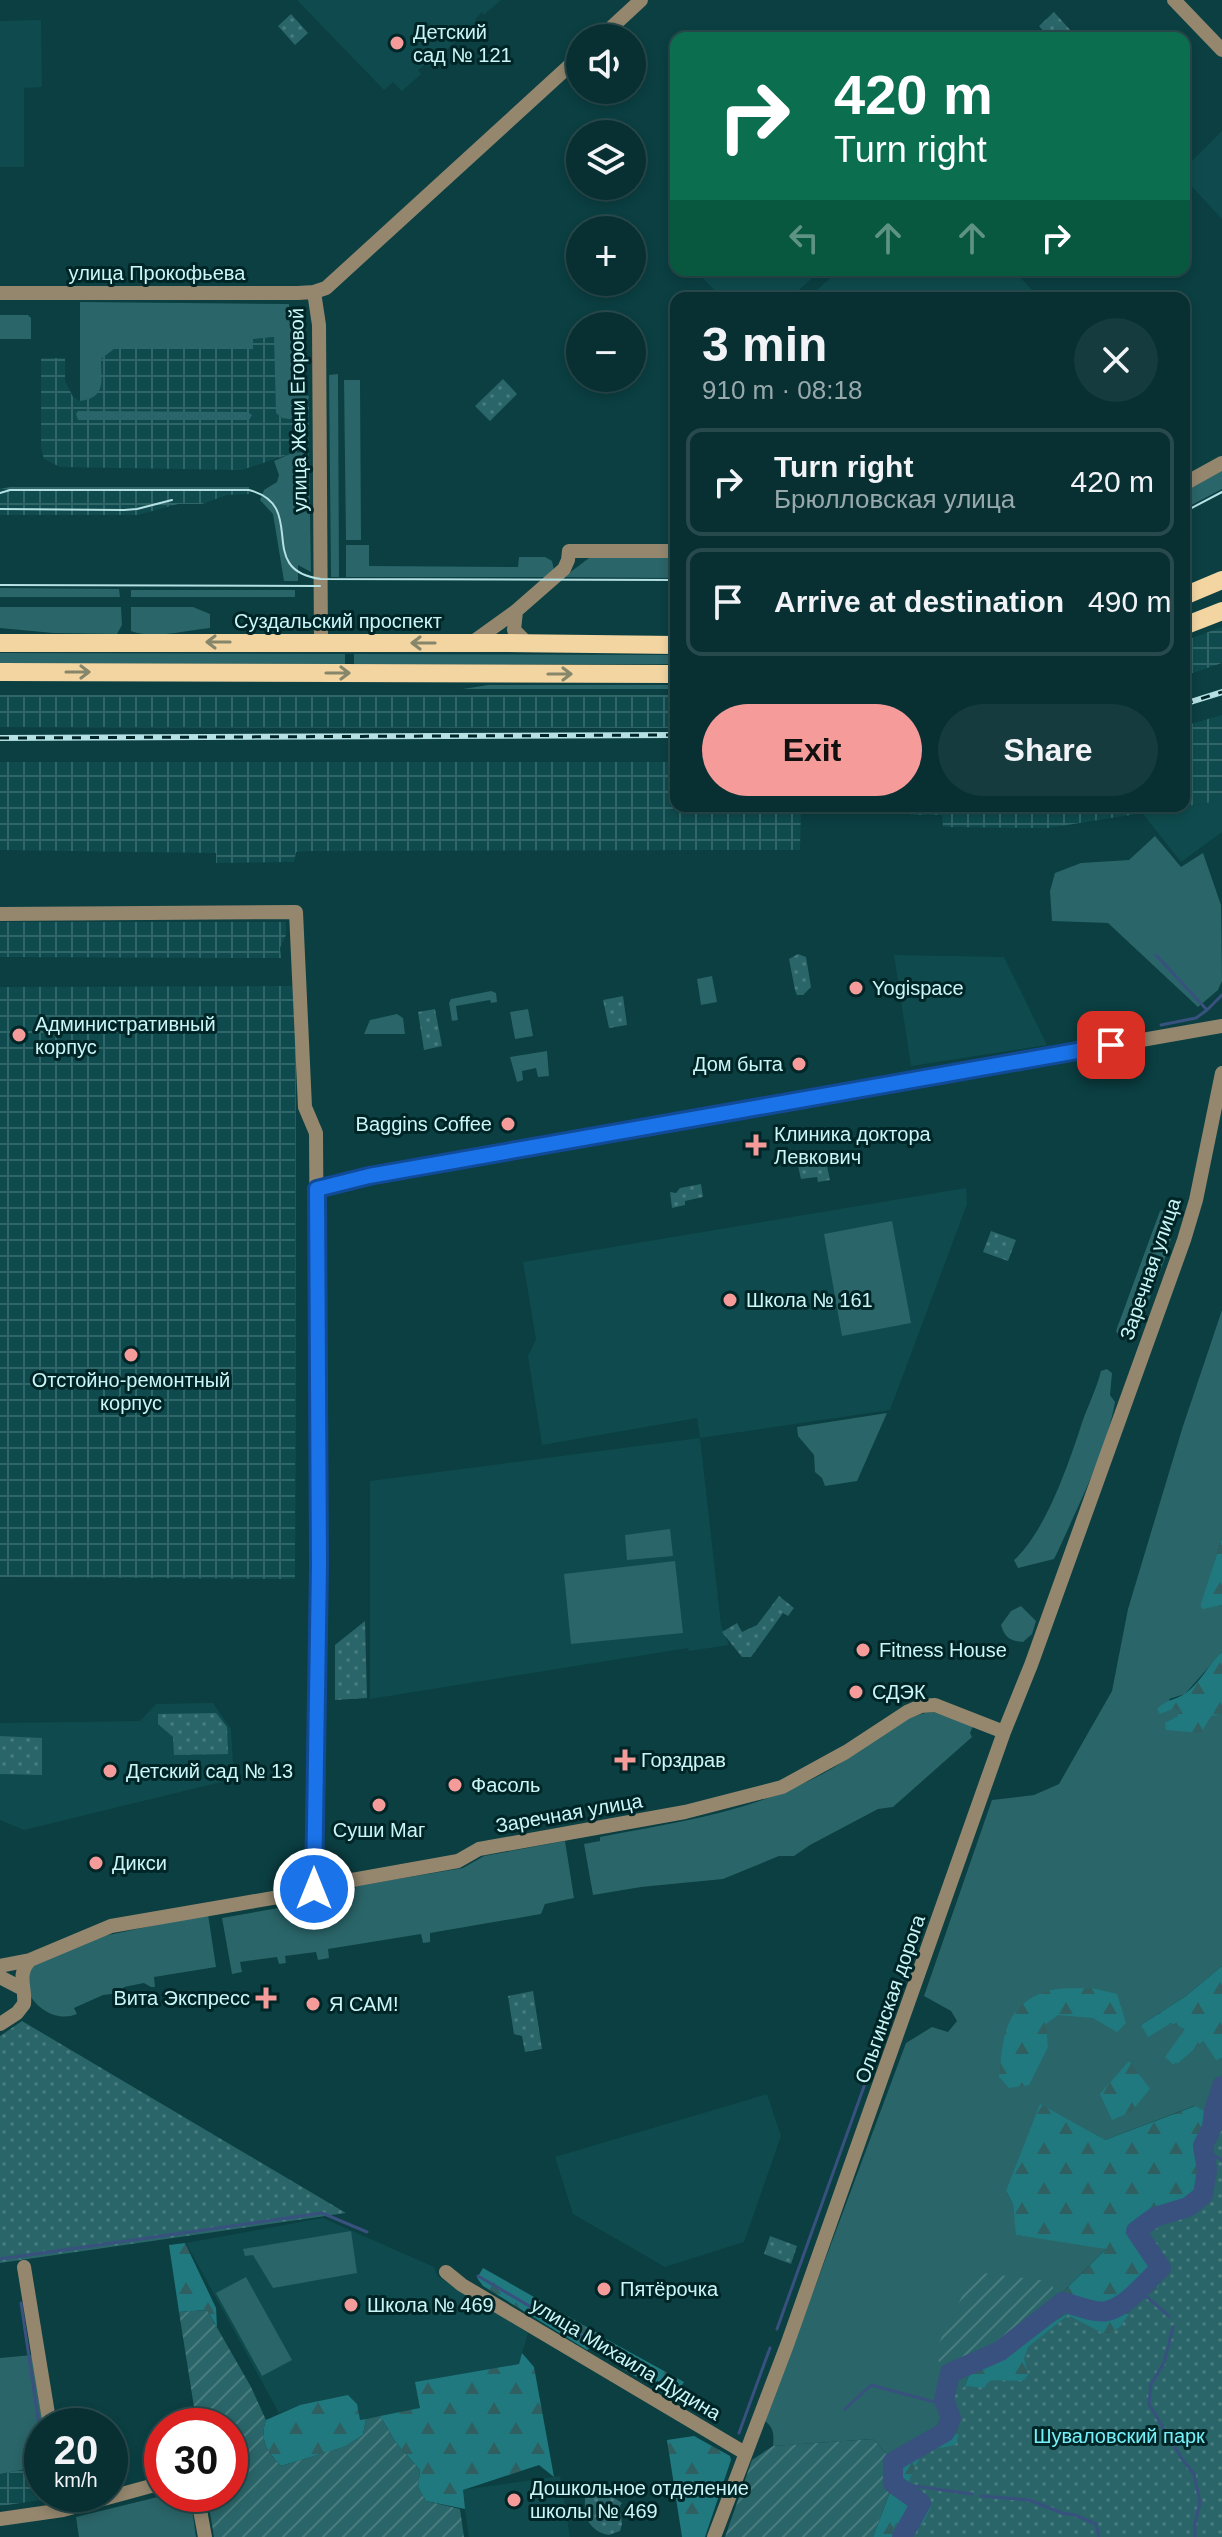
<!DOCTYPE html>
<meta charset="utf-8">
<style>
:root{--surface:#082f32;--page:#163b3e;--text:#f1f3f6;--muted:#98a9ac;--line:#294a4d;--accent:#f59b9a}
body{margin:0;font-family:Helvetica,sans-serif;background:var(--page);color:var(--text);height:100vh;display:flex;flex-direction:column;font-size:30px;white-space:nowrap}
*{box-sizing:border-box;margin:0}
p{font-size:26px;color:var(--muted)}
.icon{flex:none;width:44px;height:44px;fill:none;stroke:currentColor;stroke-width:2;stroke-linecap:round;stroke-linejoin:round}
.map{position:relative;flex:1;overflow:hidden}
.side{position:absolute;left:670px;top:292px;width:520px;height:520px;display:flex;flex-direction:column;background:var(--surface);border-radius:16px;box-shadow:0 4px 12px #0003,0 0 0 2px var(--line)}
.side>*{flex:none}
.guide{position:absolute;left:670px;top:32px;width:520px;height:244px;border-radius:16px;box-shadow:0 4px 12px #0003,0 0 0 2px var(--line);background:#0b6e4f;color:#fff;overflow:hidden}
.fabs{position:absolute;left:566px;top:24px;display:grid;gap:16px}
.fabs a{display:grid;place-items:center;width:80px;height:80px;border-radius:50%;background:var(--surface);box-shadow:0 4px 12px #0003,0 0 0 2px var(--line);font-size:40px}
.speed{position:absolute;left:24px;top:2408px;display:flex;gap:16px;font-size:40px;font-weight:700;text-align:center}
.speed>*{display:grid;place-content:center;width:104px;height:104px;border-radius:50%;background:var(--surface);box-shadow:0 4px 12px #0003,0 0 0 2px var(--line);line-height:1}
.speed small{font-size:20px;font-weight:400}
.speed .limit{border:12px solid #d22;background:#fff;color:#111}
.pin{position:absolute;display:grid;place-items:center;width:68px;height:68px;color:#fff;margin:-34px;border-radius:16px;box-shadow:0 4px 12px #0006}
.me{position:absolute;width:88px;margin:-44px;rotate:0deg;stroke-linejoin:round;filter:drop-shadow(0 0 6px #0008)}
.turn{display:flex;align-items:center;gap:28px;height:168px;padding:0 32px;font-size:36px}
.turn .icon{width:104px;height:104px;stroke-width:2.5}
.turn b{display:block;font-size:56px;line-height:68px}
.lanes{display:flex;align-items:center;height:76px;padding:0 32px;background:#0003;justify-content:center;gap:40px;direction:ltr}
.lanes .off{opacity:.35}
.round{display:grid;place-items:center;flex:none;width:84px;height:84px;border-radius:42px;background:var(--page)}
.headline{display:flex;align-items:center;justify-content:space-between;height:136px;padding:0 32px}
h1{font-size:48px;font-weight:600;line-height:60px}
.primary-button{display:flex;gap:16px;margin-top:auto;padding:16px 32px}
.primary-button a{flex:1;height:92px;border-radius:48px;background:var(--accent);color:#111;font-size:32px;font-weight:600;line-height:92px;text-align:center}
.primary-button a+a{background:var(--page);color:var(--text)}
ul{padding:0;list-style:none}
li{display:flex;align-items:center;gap:24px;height:108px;margin:0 16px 12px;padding:0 16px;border:4px solid var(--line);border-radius:16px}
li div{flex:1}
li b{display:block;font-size:30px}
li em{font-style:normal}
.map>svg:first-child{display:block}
.built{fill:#0f4b4e}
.industrial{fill:url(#industrial-grid)}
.grass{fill:#2a6569}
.forest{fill:url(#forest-firs)}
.park{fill:url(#park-dots)}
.garden{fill:url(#garden-furrows)}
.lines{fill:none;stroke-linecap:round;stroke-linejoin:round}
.stream{stroke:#38517e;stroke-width:3}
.river{stroke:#38517e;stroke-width:20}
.minor{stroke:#95876e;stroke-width:14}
.major{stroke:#f3d5a2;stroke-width:18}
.tram{stroke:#b5e1e4;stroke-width:2}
.rail-casing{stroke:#b5e1e4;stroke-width:6}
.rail{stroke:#002527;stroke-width:3;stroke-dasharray:9;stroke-linecap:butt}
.oneway{stroke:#86866b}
.route-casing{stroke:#114b97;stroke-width:20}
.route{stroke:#1a73e8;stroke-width:14}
.poi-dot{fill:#f59b9a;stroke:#002527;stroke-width:3}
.labels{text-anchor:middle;stroke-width:6;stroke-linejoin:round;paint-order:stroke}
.poi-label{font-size:20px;fill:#cbf6f8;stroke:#002527;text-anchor:start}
.street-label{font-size:20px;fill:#cbf6f8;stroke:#002527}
.park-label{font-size:20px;fill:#76f1f9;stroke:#002527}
</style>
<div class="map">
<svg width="1222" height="2537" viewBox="0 0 1222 2537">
<defs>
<pattern id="industrial-grid" width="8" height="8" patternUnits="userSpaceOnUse" patternTransform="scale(2)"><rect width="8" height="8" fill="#0f4b4e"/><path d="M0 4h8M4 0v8" fill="none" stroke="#316668"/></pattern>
<pattern id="forest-firs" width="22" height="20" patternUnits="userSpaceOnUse" patternTransform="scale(2)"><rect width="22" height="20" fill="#1f797e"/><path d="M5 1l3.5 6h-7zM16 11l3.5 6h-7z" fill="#305f61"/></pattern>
<pattern id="park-dots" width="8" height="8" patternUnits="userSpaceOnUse" patternTransform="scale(2)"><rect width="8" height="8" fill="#2a6569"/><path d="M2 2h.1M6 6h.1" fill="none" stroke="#487c7f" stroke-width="1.8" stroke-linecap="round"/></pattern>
<pattern id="garden-furrows" width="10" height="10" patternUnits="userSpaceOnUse" patternTransform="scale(2)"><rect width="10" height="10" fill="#2a6569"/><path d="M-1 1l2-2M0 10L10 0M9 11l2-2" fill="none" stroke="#487c7f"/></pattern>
</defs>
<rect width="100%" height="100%" fill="#0b3f42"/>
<path class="built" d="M297,0H501L484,15L482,12L475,19L477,22L471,27L468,25L461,31L463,34L442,54L439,51L432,58L434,61L428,67L426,64L418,70L421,74L402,91L393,82L384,90Z
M41,20L42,87L24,88V167H0V21Z
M1222,131V219L1184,178V169Z
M695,270H821L790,298H722Z
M839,270H1013L1040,298H808Z
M1222,799V832L1181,862L1143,814L1213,802Z
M894,955L1004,957L1047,1045L911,1066Z
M966,1188L967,1204L890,1410L700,1438L721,1625L729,1645L689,1651L688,1648L370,1699V1481L700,1438L697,1418L542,1445L528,1356L536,1339L523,1262Z
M213,1703L231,1729L233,1766H220L221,1782L24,1830L0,1820V1723L140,1721L156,1704Z
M767,2094L781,2136L744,2242L665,2267L573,2214L555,2157Z
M323,2218L434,2267L437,2276L528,2333L519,2364L416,2382L421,2408L360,2420L300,2405L279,2413L186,2243Z
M560,2476L570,2537H469L462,2490Z"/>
<path class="industrial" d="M275,337L276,413L282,418L295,420L301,417L309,404V456L302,452L290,454L242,470L60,467L44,459L41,448V358H65V381L73,397L80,401L101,387V359L114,349H252L253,339Z
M10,487H249V494L227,495L202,504H178L138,515H0V489Z
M1222,627V663L1184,676V641Z
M0,695H676V728L0,727Z
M1222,715V799L1213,802L1048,828L943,827L942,815H910L908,806H1184V726Z
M0,762H676V806H801L800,850L309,851L296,852L294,862L216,863V853L0,850Z
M0,922H286V935L280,948L281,958L0,957Z
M296,986L295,1579L0,1577V987Z
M42,2466V2494H55V2498L0,2506V2474Z"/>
<path class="grass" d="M80,302L289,304V322H293V339L303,340L304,395L309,396L306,411L295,420L282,418L276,413L274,337L253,339V349H114L101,359C101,381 107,397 80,401Z
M0,315H28L31,318V339H0Z
M338,374L339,577H331L329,375Z
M344,380H360L361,540H346Z
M78,411L248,412L252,415L249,420H78L76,414Z
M302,452L309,456L311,572L298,565V581H284L273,514L260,500L264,490L277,482L279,475L274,461L290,454Z
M1222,470V489L1184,509V491Z
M346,545H369V566L518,567L519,557H545L552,561L554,570L548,577H346Z
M589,558H676V578L564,577Z
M0,588L119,589L120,597H0Z
M131,590H295V597H131Z
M0,607H121L122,625L117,634L53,633L0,628Z
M131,607H193L210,614V628C186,630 154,640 131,631Z
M0,653L345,654V664L0,663Z
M354,654L676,655V664H354Z
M488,685H676V689H463Z
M1155,836L1181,867L1203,853L1221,905L1222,981L1218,990L1198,1007L1108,923L1052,921L1050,891L1055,873L1081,863L1129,860Z
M712,976L717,1002L701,1005L697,979Z
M491,991L496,993L497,1002L491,1003L490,1000L456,1006L458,1020L452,1021L449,1003L451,999Z
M528,1009L533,1036L515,1039L510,1012Z
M397,1014L403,1018L405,1034H364L370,1020Z
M547,1051L549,1076L538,1077L536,1068L522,1071L523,1080L517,1082L510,1057Z
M1166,1209L1175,1210L1177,1216L1167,1253L1144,1314C1131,1318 1130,1332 1119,1336L1116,1331L1160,1211Z
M892,1221L911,1323L842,1336L824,1234Z
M1222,1310V1538L1200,1609L1222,1605V1652L1185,1694L1169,1699L1175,1708L1182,1710L1176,1717L1222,1714V1966L1186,1996L1141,2025L1172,2023L1186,2029L1166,2057L1203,2041L1216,2059L1222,2058V2120L1194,2106L1105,2140L1006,2191L1013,2204L1017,2235L1107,2248L1063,2292L1070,2312L970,2372L948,2433L899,2468L873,2439L773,2446C774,2435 774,2428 765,2421L906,2043L932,2027L948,2032L957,2021L951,2011L924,1996L992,1800L1034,1795L1059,1784L1112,1691L1128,1609L1183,1426Z
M1107,1369L1112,1373L1110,1395L1115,1402C1107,1450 1078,1506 1058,1551L1054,1559L1018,1568L1014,1560C1045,1532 1067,1468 1080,1429C1086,1409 1096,1391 1101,1371Z
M887,1413L857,1481L825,1486L822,1478L815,1472L814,1455L798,1436L797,1427Z
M670,1529L673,1556L627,1560L625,1535Z
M675,1561L683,1633L571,1644L564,1574Z
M1021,1606L1036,1621L1032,1634L1023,1642C1010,1641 1005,1638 1001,1625L1011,1611Z
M933,1712L973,1726L970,1733L972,1737L893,1807L878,1809L810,1845L794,1856H779L723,1879L641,1887L593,1895L584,1844L600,1841V1837C662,1825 725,1816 784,1792C800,1785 818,1777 833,1768C862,1750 900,1714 933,1712Z
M565,1841L574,1898L545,1904L541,1914L430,1933V1942L423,1943L421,1934L328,1949L329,1958L318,1960L316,1952L285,1956L286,1963L279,1964L277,1957L240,1962L242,1972L232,1974L222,1918L307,1903L355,1890L356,1886L463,1868L484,1856Z
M208,1914L216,1967L154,1977L155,1987H151L144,1983L124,1987L120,1993L103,1995L74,2008L77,2014C58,2022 37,2010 28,1992C25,1988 26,1979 26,1973L32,1965L99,1937Z
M351,2231L357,2273L273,2288L253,2255L245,2256L243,2249Z
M246,2277L292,2360L262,2376L216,2293Z
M32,2355L43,2426L42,2466L0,2474V2358Z
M170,2494H190L196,2537H79L76,2517Z"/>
<path class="forest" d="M1222,1538V1605L1199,1610Z
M1222,1652V1714L1211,1716L1201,1733L1166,1730L1165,1723L1176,1717L1181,1710L1175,1708L1160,1714L1157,1709C1165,1700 1176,1700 1186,1693C1200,1683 1209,1664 1222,1652Z
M1222,1966V2058L1216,2060L1203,2041L1175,2066L1165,2057L1185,2029L1171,2023L1148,2037L1141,2025L1186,1996Z
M1092,1988L1117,1994L1126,2023L1117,2032L1093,2018L1058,2015L1046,2024L1048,2047L1029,2085L1009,2088L999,2077C1003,2038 1004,2004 1048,1991C1061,1987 1078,1989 1092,1988Z
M1129,2061L1150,2089L1131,2112L1112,2120L1100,2094Z
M1040,2104L1105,2140L1195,2106L1222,2120V2537H873L899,2468L948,2433L970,2372L1070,2312L1063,2292L1106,2249L1016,2235L1013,2204L1006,2191Z
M185,2243L216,2308L217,2327L207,2310L179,2312L169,2245Z
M483,2268L599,2334L592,2346L587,2350L483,2286L477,2278Z
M606,2339L684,2382L676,2396L672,2397L623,2369L620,2356L605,2347Z
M522,2353L534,2367L554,2477L539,2465L463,2490L465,2509L426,2501L418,2487L420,2470L396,2443L380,2416L420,2408L415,2382L519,2364Z
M348,2395L357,2404L360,2420L366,2419L363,2435L344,2447L281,2466C267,2451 259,2440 266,2420L300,2405Z
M694,2436L730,2456L731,2460L705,2537H682L667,2440Z"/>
<path class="park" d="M1054,12L1071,31L1064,38H1049L1039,26Z
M291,14L308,33L295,45L278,26Z
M503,379L517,394L490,421L475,406Z
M798,954L806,957L811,987L803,995H797L795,990L789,959Z
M623,996L627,1025L609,1028L603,1000Z
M435,1009L442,1046L424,1050L418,1012Z
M818,1163L822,1167L827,1166L830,1180L818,1182L817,1177L801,1179L798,1166Z
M701,1184L703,1197L685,1201V1205L672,1208L670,1192L676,1193L680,1188Z
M991,1231L1016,1240L1008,1261L983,1252Z
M779,1596L794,1608L788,1616L783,1613L751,1657H742L722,1632L737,1623L742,1632L757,1625Z
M365,1621L367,1698L335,1700V1645Z
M216,1713L227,1727L228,1754L174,1755L173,1737L158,1724V1714Z
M0,1736L42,1738V1775L0,1774Z
M533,1991L542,2049L525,2052L522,2036L514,2034L508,1996Z
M22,2021L346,2213L0,2263V2036Z
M1222,2119V2537H894L892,2531L896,2523L922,2525L931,2507L913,2491L909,2481C914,2470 918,2455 930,2450C938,2447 948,2448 956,2444C963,2428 952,2409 955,2392L966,2386L984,2388L989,2381C1001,2379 1012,2382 1024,2380L1028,2375L1024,2358L1028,2347L1068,2315L1106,2335L1120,2327L1136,2304L1158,2288L1161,2266L1144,2237L1148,2230L1197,2213L1208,2202L1213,2145Z
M770,2236L797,2246L791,2264L764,2254Z
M608,2494L622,2503L620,2506L622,2524L620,2531L609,2535C589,2531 584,2517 585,2498Z"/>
<path class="garden" d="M974,2272L1049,2281L1063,2302L1000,2351L950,2373L933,2355Z
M207,2310L251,2387L266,2420C259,2440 267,2451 281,2466L343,2447L363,2435L366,2419L380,2416L396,2443L420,2470L418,2487L426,2501L460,2509L464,2537H214L207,2494H230V2426H197L179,2312Z
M873,2439L899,2468L873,2537H725L752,2460L773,2446Z"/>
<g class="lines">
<path class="stream" d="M1156,955L1207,1010L1196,1018L1161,1025
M1207,1010L1222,995
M897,1996L907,1966
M1204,2150L1222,2160
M0,2259L322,2213L367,2232
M478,2276L584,2338
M1138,2289L1169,2316
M21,2303L41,2438
M1173,2327L1164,2363L1151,2384L1149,2404L1182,2459L1194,2474L1200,2502L1195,2524V2537
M777,2329L890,2014
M845,2409L871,2385L938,2403L944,2400
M739,2433L770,2348
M893,2483L972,2494
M981,2496L1029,2500L1062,2513L1075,2515L1096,2524L1099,2537"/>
<path class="river" d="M902,2537L921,2503L893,2483V2462L945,2432L951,2418L944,2400L950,2373L1000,2351L1063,2302C1075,2305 1095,2314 1107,2311C1128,2306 1144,2283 1161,2268L1136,2231L1155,2217L1188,2207L1203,2195L1207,2170L1203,2146L1212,2127L1214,2111L1222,2086"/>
<path class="minor" d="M1174,0L1222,50
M600,38L641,0
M314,292L319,325L321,643
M0,293H298L314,292L326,288L580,56
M1184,484L1222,463
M516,611L564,569L568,560L569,551H676
M473,642L516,611L514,630L528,644
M0,914L296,912L305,1107L316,1133L319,1566L314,1889
M317,1189L369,1176L1222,1026
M0,1966L30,1960L111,1926L296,1894L352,1880L458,1861L479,1849L685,1812L782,1787L846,1752L907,1712L921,1706L935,1705L1004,1732
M0,1977L21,1988
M0,2024L17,2013L24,2004C26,1987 16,1975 30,1960
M24,2267L50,2426
M446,2272L462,2285L745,2453
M197,2494L205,2537
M0,2519L63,2510L162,2483
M714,2537L787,2345L1004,1732L1031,1665L1184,1240L1196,1200L1222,1073"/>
<path class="major" d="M1184,596L1222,580
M1184,626L1222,611
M0,643H501L676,645
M0,672L676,674"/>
<path class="tram" d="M0,493L10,490H249C310,506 253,570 321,579L676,580
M0,509L124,510L137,509L172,500
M1184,512L1222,492
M0,585L320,586"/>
<g class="rail-casing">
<path id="rail" d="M1184,704L1222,692
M0,738L676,735"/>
</g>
<use href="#rail" class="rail"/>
</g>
<defs><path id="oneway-shaft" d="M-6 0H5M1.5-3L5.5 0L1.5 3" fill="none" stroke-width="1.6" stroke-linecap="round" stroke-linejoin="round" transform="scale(2)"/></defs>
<g class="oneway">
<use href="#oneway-shaft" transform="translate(218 642) rotate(-180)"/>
<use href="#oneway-shaft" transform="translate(423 643) rotate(180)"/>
<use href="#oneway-shaft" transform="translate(78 672)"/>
<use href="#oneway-shaft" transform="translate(338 673)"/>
<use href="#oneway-shaft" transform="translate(560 674)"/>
</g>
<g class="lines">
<g class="route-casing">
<path id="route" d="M314,1889L319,1566L317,1189L369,1176L1111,1045"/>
</g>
<use href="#route" class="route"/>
</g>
<g class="poi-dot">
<circle cx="397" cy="43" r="8"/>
<circle cx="856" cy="988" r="8"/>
<circle cx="19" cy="1035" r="8"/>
<circle cx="799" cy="1064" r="8"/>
<circle cx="508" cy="1124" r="8"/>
<path d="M752 1133h8v8h8v8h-8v8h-8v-8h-8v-8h8z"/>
<circle cx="730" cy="1300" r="8"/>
<circle cx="131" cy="1355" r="8"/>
<circle cx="863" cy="1650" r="8"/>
<circle cx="856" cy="1692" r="8"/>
<path d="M621 1748h8v8h8v8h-8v8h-8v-8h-8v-8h8z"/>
<circle cx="110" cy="1771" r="8"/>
<circle cx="455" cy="1785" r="8"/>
<circle cx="379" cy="1805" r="8"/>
<circle cx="96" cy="1863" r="8"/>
<path d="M262 1986h8v8h8v8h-8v8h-8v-8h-8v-8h8z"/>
<circle cx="313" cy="2004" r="8"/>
<circle cx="604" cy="2289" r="8"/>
<circle cx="351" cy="2305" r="8"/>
<circle cx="514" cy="2500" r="8"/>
</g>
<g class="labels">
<g class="poi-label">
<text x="413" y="39">Детский<tspan x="413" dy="23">сад № 121</tspan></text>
<text x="872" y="995">Yogispace</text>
<text x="35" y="1031">Административный<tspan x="35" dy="23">корпус</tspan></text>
<text x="783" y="1071" text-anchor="end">Дом быта</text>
<text x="492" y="1131" text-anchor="end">Baggins Coffee</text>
<text x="774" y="1141">Клиника доктора<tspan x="774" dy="23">Левкович</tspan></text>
<text x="746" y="1307">Школа № 161</text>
<text x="131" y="1387" text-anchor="middle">Отстойно-ремонтный<tspan x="131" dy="23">корпус</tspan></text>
<text x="879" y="1657">Fitness House</text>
<text x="872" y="1699">СДЭК</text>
<text x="641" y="1767">Горздрав</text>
<text x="126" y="1778">Детский сад № 13</text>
<text x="471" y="1792">Фасоль</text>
<text x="379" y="1837" text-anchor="middle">Суши Маг</text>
<text x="112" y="1870">Дикси</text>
<text x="250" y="2005" text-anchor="end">Вита Экспресс</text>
<text x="329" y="2011">Я САМ!</text>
<text x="620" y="2296">Пятёрочка</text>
<text x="367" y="2312">Школа № 469</text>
<text x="530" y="2495">Дошкольное отделение<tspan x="530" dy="23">школы № 469</tspan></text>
</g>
<g class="street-label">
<text x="157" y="280">улица Прокофьева</text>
<text transform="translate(298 410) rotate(-91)" y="7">улица Жени Егоровой</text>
<text x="338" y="628">Суздальский проспект</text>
<text transform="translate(1150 1269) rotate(-71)" y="7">Заречная улица</text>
<text transform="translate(569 1813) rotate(-10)" y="7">Заречная улица</text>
<text transform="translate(890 1999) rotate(-71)" y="7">Ольгинская дорога</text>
<text transform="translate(626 2359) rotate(31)" y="7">улица Михаила Дудина</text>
</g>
<g class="park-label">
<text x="1119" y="2443">Шуваловский парк</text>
</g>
</g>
</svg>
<div class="fabs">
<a><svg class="icon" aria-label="sound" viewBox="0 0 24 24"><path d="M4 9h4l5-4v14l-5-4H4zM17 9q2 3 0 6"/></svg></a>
<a><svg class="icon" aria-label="layers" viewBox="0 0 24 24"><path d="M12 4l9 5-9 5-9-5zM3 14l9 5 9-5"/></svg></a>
<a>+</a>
<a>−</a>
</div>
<div class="speed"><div>20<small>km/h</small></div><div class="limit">30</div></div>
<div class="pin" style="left:1111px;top:1045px;background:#d93025"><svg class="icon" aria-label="arrive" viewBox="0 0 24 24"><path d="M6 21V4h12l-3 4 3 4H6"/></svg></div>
<svg class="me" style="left:314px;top:1889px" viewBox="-20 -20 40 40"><circle r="17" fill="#1a73e8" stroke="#fff" stroke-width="3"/><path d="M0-11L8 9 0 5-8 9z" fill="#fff"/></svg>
<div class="guide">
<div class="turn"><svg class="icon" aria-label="right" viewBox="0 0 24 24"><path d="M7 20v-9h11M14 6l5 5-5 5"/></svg><div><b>420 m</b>Turn right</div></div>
<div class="lanes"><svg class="icon off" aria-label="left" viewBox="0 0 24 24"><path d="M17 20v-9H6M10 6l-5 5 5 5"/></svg><svg class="icon off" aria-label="ahead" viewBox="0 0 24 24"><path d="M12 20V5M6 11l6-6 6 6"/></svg><svg class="icon off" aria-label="ahead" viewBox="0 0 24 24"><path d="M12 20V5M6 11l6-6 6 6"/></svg><svg class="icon" aria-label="right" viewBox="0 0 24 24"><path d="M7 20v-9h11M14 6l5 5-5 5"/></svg></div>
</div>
<section class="side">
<div class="headline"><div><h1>3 min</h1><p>910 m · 08:18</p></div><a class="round"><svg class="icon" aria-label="close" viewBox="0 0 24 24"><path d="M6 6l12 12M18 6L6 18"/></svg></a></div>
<ul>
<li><svg class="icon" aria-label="right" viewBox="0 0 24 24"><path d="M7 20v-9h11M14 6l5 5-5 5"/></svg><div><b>Turn right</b><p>Брюлловская улица</p></div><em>420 m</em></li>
<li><svg class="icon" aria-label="arrive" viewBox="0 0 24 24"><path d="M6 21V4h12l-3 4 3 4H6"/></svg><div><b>Arrive at destination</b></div><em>490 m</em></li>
</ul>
<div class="primary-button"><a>Exit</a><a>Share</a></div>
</section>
</div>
